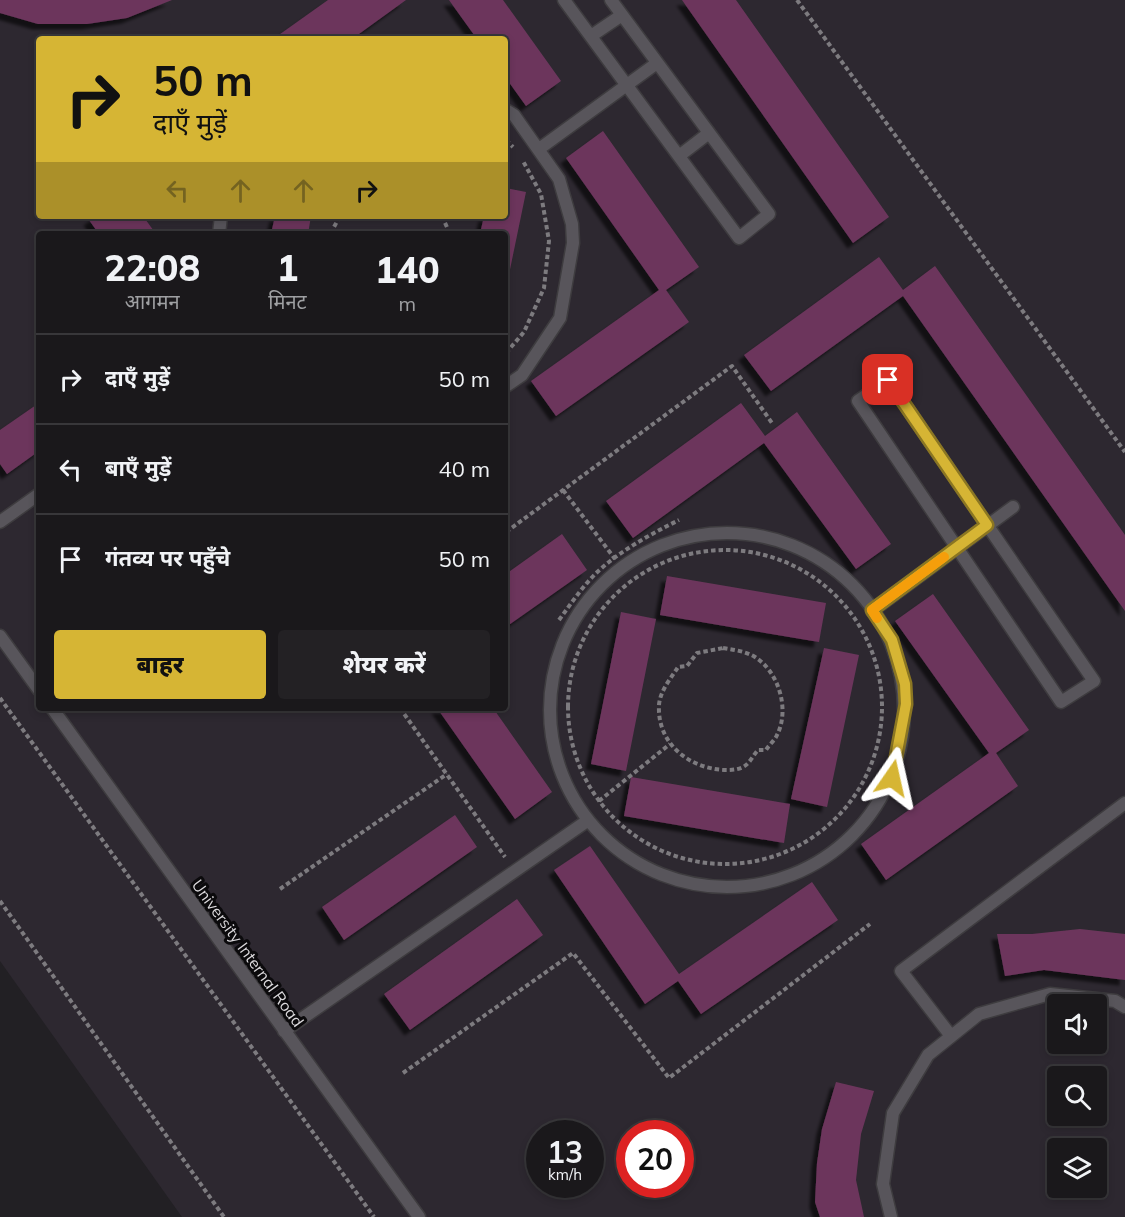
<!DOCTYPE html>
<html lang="hi">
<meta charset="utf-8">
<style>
:root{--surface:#1a181b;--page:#232124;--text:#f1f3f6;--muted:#9fa0a3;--line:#38373a;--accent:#d6b534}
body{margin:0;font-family:Mulish,"Noto Sans Devanagari",sans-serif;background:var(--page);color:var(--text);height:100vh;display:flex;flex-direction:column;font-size:22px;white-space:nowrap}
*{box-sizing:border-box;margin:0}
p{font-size:20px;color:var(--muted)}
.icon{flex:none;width:33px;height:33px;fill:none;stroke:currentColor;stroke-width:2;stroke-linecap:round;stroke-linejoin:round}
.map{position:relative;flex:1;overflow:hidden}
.sheet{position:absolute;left:36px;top:231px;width:472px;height:480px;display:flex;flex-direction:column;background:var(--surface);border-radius:6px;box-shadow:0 3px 9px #0003,0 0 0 2px var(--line)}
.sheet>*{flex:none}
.banner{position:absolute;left:36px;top:36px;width:472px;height:183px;border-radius:6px;box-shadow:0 3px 9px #0003,0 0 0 2px var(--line);background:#d6b534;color:#111;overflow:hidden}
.controls{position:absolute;left:1047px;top:994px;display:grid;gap:12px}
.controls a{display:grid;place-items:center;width:60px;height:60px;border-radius:6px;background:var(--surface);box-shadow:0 3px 9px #0003,0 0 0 2px var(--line);font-size:30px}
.speed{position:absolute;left:526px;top:1120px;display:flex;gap:12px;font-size:30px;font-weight:700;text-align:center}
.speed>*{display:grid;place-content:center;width:78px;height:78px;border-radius:50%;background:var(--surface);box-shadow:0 3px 9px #0003,0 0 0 2px var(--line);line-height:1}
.speed small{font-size:15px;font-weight:400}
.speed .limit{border:9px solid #d22;background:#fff;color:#111}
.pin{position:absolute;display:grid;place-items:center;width:51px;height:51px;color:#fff;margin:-26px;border-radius:12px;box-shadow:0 3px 9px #0006}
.me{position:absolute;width:66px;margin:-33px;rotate:11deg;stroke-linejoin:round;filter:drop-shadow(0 0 4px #0008)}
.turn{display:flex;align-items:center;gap:21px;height:126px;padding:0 18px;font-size:27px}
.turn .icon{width:78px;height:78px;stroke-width:2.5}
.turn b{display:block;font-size:42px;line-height:51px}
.lanes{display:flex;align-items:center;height:57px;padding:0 18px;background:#0003;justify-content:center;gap:30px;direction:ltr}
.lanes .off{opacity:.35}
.eta{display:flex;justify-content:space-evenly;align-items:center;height:102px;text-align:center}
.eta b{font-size:36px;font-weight:800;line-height:42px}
.action{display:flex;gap:12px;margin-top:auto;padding:12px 18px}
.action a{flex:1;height:69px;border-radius:6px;background:var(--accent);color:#111;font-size:24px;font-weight:800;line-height:69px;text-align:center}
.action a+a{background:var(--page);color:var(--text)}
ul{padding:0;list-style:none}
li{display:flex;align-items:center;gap:18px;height:90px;padding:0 18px;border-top:2px solid var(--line)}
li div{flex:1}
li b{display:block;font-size:22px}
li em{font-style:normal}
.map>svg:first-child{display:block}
.built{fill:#2d2830;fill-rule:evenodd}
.building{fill:#6c365c;filter:url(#shadow)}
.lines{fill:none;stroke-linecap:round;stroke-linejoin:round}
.service-casing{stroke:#3e3c3f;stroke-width:15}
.path{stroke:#7d7b7f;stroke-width:4;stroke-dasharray:4.5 3;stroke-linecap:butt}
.service{stroke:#58555b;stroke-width:12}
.route-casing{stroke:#8b7622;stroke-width:15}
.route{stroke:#d6b534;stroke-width:10}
.slow{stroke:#f59e0b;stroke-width:10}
.labels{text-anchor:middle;stroke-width:6;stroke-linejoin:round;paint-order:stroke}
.street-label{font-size:16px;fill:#dbd9dc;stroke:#0b0a0c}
</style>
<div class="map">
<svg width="1125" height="1217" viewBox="0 0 1125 1217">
<defs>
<filter id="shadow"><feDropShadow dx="-5.5" dy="5.5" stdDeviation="1.5" flood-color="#0009"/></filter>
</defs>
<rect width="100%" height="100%" fill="#222024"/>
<path class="built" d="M0,0H1125V1217H182L0,961ZM39,39H506V216H39ZM39,234H506V708H39ZM1058,1005H1096V1044H1058ZM1058,1077H1096V1116H1058ZM540,1134H591V1185H540ZM630,1134H681V1185H630ZM1058,1149H1096V1188H1058Z"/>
<path class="building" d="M0,0H172L127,18L87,24H38L0,13Z
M328,0H406L352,39H277L276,37Z
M449,0H503L561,81L526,106L506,78V39H477Z
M682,0H736L889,217L853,243Z
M603,131L699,267L666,290L689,322L556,416L531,381L659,290L566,158Z
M506,188L526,192L507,284L506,234H480L484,216H506Z
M95,216H143L156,234H99L89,220Z
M275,216H311L308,234H271Z
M879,257L903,290L935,266L1125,535V611L903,296L771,391L744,355Z
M39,403V451L7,474L0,464V430Z
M741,403L765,436L797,412L891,544L856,569L764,443L633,538L606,501Z
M562,534L587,570L506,627V574Z
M667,576L826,603L819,642L660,615Z
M933,594L1029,730L996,753L1018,786L886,880L861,844L989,753L895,621Z
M621,612L656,619L626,771L591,764Z
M824,648L859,655L827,807L791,799Z
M437,708H493L552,792L515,819Z
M631,777L790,804L784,843L624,816Z
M455,815L477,847L344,940L322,907Z
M590,846L679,974L812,882L838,920L701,1014L678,981L645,1004L554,870Z
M517,899L543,935L410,1030L384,994Z
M1080,929L1125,934V980L1044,970L1005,976L997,934H1032Z
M836,1082L874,1091L861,1134L856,1180L864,1217H820L815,1202L817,1163L822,1129Z"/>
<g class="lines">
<g class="service-casing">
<path id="service" d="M564,0L739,238L769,214L611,0
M591,36L622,15
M506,110L514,115L559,179L572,224L573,243L560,318L522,375L506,386
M539,149L657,63
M679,156L709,133
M219,234L221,216
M888,380L1094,681L1061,702L858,401Z
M0,522L39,494
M550 710a177 177 0 1 1 354 0a177 177 0 1 1-354 0Z
M872,611L1013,507
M0,636L39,690
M52,708L419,1217
M284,1031L587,821
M951,1036L901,971L1125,803
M891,1217L883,1184L893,1113L928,1055L979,1014L1050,994L1115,1001L1125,1007"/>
</g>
<path class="path" d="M797,0L1125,452
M506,140L513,147
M442,216L450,234
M332,234L334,227L340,216
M506,353L524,332L544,288L549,241L541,194L523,161
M563,490L615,559
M506,532L732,366L772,423
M568 707a157 157 0 1 1 314 0a157 157 0 1 1-314 0Z
M559,620C573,601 586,581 604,566C627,547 653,533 679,520
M723,648C734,650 745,651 755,657C779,672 790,710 777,735C775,740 769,745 766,750H758C754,754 751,761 746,765C740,770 732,770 724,770C688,768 657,743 659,705C660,691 671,678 678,667L687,666L697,653Z
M0,698L374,1217
M400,708L505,857
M599,801L670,744
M280,889L447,774
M0,901L224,1217
M403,1073L573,953L669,1078L870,924"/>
<use href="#service" class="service"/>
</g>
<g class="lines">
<g class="route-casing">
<path id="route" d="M888,380L987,525L872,610L892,640L905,684L906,704L892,778"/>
</g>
<use href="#route" class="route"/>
<path class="slow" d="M877,618L872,610L944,557"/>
</g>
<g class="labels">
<g class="street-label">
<text transform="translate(248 953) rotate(54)" y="6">University Internal Road</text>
</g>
</g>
</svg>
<div class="controls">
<a><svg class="icon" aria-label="sound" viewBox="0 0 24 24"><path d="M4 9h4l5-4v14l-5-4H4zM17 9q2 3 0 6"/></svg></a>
<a><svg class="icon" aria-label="search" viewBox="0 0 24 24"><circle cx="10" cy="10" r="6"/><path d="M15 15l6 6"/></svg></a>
<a><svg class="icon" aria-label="layers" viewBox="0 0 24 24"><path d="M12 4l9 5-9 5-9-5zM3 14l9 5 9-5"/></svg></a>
</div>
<div class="speed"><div>13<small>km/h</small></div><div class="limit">20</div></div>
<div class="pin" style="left:888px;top:380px;background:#d93025"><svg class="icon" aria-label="arrive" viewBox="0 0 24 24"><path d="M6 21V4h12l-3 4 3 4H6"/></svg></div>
<svg class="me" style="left:892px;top:778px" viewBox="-20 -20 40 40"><path d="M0-17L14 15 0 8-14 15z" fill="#d6b534" stroke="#fff" stroke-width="4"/></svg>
<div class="banner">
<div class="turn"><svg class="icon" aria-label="right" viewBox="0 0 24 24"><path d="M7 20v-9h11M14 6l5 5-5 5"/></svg><div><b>50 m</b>दाएँ मुड़ें</div></div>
<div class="lanes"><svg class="icon off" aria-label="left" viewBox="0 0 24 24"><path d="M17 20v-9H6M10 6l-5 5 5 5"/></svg><svg class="icon off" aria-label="ahead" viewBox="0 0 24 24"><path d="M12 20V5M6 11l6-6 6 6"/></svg><svg class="icon off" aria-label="ahead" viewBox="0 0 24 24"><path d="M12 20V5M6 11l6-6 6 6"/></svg><svg class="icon" aria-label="right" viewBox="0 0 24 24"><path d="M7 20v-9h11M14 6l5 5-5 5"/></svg></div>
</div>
<section class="sheet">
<div class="eta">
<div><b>22:08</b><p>आगमन</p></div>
<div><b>1</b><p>मिनट</p></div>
<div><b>140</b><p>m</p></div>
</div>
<ul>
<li><svg class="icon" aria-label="right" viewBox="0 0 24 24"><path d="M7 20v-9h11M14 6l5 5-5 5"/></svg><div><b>दाएँ मुड़ें</b></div><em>50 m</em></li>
<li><svg class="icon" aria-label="left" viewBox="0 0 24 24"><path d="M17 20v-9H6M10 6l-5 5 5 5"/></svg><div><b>बाएँ मुड़ें</b></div><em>40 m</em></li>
<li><svg class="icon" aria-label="arrive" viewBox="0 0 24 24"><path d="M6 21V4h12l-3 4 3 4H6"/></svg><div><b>गंतव्य पर पहुँचे</b></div><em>50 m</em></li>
</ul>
<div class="action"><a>बाहर</a><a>शेयर करें</a></div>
</section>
</div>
